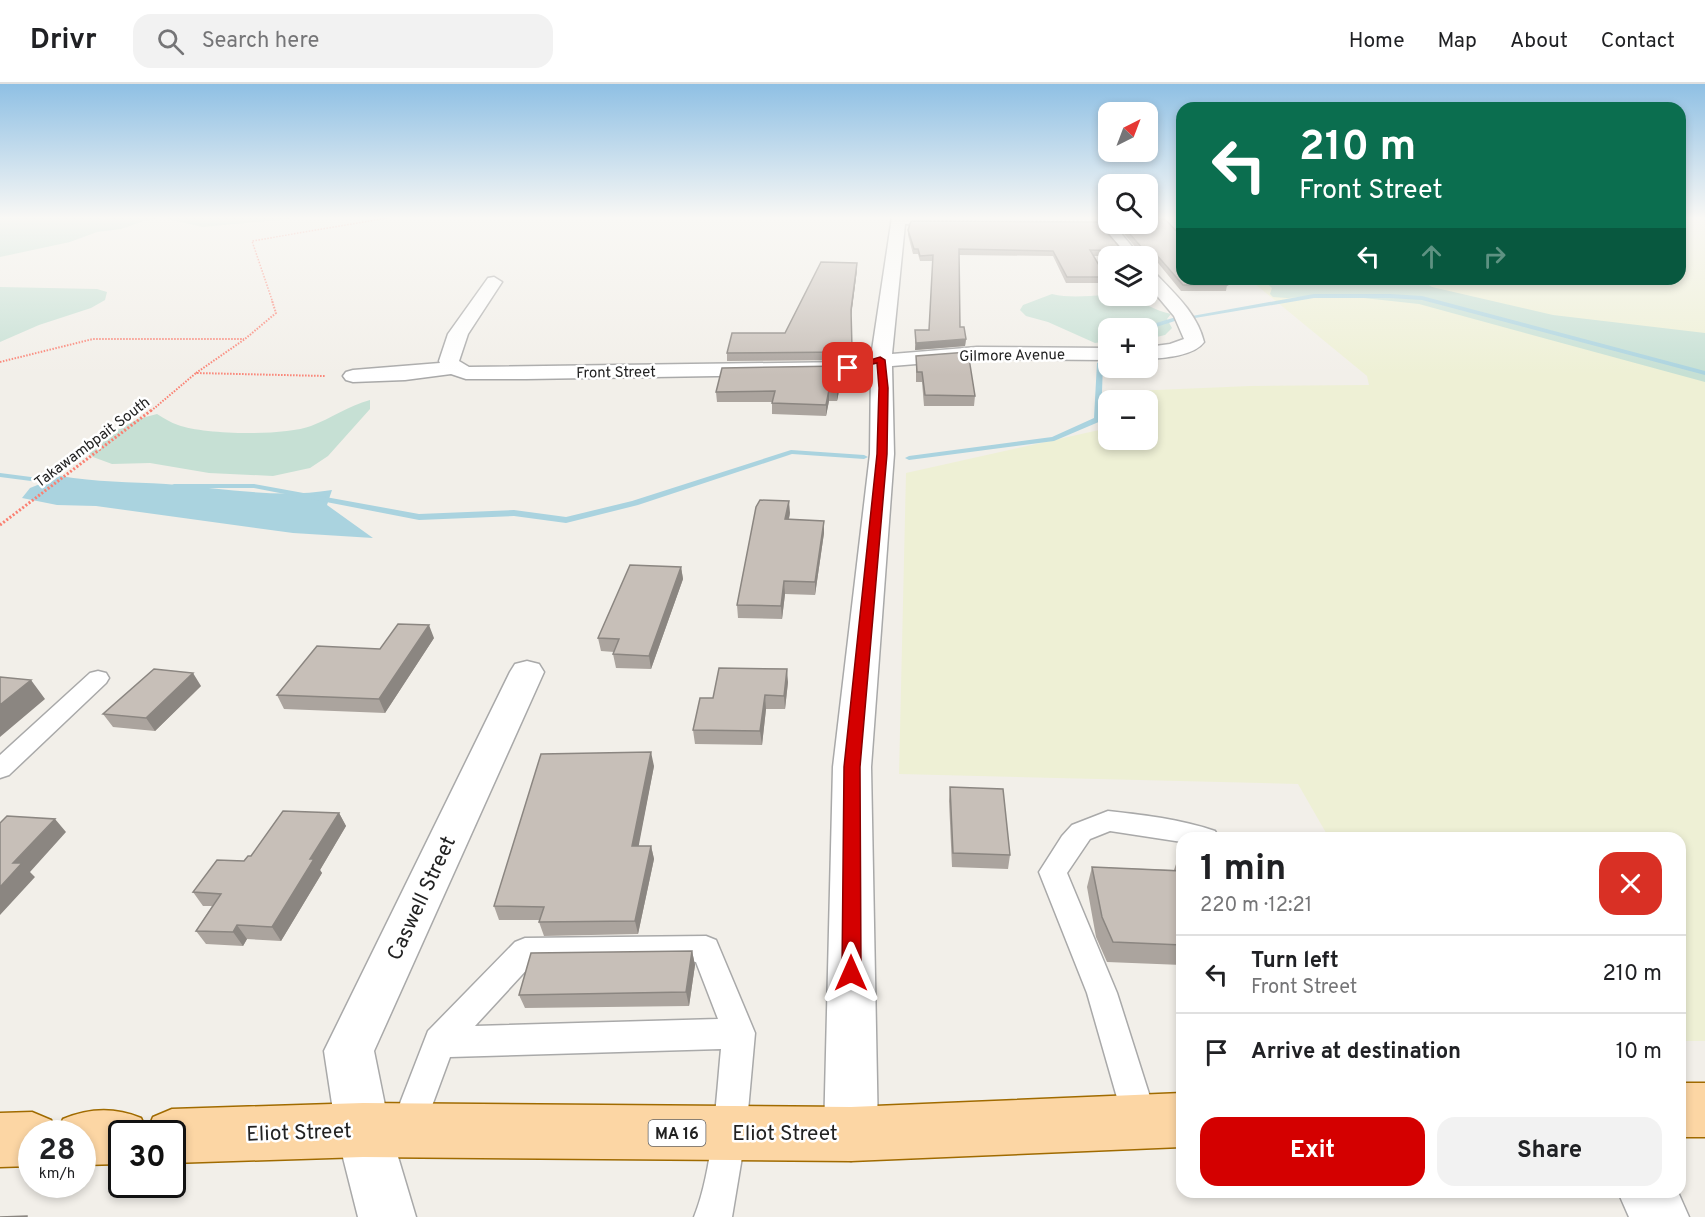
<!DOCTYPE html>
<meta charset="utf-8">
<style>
:root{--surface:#fff;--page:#f2f2f2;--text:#202124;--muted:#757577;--line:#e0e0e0;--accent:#d40000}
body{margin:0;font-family:Overpass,sans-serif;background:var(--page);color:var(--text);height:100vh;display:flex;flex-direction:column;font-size:22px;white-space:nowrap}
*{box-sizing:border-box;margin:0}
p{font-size:20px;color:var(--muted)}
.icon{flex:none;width:33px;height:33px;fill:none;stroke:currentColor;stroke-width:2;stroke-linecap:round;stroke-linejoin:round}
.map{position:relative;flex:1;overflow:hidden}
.details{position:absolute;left:1176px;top:748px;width:510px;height:366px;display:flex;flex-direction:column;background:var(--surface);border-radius:18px;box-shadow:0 3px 9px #0003}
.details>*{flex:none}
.guide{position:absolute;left:1176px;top:18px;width:510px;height:183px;border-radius:18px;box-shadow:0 3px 9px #0003;background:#0b6e4f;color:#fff;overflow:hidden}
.needle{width:39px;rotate:42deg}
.controls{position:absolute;left:1098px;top:18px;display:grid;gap:12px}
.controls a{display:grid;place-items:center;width:60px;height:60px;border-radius:12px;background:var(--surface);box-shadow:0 3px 9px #0003;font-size:30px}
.speed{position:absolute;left:18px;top:1036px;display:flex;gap:12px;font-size:30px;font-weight:700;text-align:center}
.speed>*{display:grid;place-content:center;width:78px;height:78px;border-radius:50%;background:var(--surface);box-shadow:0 3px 9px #0003;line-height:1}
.speed small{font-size:15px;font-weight:400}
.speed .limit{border:3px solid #111;border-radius:9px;background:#fff;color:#111}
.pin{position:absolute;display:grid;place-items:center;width:51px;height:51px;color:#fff;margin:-26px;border-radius:12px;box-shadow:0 3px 9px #0006}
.me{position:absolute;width:66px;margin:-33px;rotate:0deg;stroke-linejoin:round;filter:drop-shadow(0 0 4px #0008)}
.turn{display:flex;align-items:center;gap:21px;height:126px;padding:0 24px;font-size:27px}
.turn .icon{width:78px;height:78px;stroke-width:2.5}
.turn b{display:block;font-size:42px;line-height:51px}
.lanes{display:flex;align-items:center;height:57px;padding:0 24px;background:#0003;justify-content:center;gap:30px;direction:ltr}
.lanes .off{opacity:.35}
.round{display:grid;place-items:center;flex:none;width:63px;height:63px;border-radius:18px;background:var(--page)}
.headline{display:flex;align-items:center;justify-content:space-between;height:102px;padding:0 24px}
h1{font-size:36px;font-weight:700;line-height:45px}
.button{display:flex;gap:12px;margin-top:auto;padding:12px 24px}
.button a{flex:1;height:69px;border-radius:18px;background:var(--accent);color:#fff;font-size:24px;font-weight:700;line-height:69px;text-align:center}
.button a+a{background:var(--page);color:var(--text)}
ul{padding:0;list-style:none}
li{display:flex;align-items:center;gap:18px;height:78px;padding:0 24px;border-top:2px solid var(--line)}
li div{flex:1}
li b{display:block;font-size:22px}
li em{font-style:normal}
header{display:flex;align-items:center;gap:36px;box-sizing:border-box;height:84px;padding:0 30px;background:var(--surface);border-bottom:2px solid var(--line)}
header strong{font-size:28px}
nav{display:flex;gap:33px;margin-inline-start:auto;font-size:21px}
.search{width:420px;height:54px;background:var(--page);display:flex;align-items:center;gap:15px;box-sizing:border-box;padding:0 21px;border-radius:18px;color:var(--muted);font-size:22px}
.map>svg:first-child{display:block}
.farmland{fill:#eef0d5}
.wetland{fill:#c6e0d4}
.water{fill:#aad3df}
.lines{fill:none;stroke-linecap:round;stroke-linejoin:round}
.stream{fill:#aad3df;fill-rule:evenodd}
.lane-casing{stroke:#a9a9a9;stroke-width:3}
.street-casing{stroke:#a9a9a9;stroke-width:3}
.primary-casing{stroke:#a06b00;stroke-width:3}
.path-far2{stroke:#fa8072;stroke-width:1.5;stroke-dasharray:1.5 1.5;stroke-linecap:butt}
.path-far1{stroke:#fa8072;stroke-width:2;stroke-dasharray:1.5 1.5;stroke-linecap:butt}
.path{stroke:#fa8072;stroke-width:3;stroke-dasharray:2 2;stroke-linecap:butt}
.lane{fill:#fff;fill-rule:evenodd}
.street{fill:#fff;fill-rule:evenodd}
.primary{fill:#fcd6a4;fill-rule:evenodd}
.wall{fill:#aba49e}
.shaded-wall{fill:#8b8681}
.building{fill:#c7bfb8;stroke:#8b8681;stroke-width:1.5}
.route{fill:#d40000;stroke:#8a0000;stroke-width:1.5}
.labels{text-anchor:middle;stroke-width:5;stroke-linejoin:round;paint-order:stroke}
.far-street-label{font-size:15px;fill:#222;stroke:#fff}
.shield{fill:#fff;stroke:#646464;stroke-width:1.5}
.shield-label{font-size:16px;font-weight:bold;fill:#222}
.near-street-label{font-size:21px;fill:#222;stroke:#fff}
</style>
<header>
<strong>Drivr</strong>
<div class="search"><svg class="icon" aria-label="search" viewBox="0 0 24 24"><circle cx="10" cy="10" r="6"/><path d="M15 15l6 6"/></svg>Search here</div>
<nav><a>Home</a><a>Map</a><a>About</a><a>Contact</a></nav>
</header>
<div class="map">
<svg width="1705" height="1133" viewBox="0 0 1705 1133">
<rect width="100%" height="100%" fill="#f2efe9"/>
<path class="farmland" d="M1680,133H1705V957H1680V754H1329L1298,700L899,690L906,389L1108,344V356H1148V316H1118L1109,308L1250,302L1369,301L1367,292L1249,195H1680Z"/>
<path class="wetland" d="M0,133H100L104,135L114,133H310L203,143L163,134L144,137L121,145L97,148L70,158L0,173Z
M1262,195H1419L1432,203L1553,231L1705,249V298L1419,220L1336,211L1287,214L1273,213L1270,210L1272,204Z
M0,203L97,205L107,208L105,216L91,224L39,241L0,258Z
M1052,210C1077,216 1103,208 1127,214C1143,217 1155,227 1171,230L1167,235L1172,244L1165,251L1148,255V244H1108V257L1095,259L1048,238L1026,232L1020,226L1023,221Z
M370,316V325L328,372L310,384L273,392L209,389L150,379L112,380L93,373L84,364L138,335L157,330C164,334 171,339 178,341C205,351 284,352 311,342C332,334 348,322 370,316Z"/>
<path class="water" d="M60,392C96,398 130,398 166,400C222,404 277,415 332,406L327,421L373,454L293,449L96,422L57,421L22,414L30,404Z"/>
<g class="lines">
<path class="stream" d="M1314,210H1390L1422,212L1705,287V291L1422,216L1390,214H1314L1195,234L1192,232Z
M1176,233L1179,235L1178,236L1153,244H1112L1116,240H1153Z
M1108,252V259L1105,266L1100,267L1099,266L1105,254Z
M1100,277L1103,279L1101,337L1054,357L909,376L905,374L909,372L1052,353L1094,334L1097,279Z
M791,366L864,371L868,373L864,375L792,370L638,421L566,439L514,432L419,436L254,404H174L170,402L174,400H254L419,430L514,426L566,433L632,417Z
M0,389L62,397L66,399L62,401L0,393Z"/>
<g class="lane-casing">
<path id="lane" d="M98,587L106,589L109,594L106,599L9,691L0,694V671L90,589Z
M1108,727C1144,731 1180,735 1215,747L1219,754H1182V758L1110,747L1090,755L1067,789L1117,909L1158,1038L1153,1050L1141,1055L1129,1050L1124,1038L1087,909L1039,788L1062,752L1072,741Z
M706,852L716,856L755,949L746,1049L732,1133H694C713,1086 716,1016 721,965L450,973L419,1057L407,1062L395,1057L390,1045L428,947L515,858L525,854ZM696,878L718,935L475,942L532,880Z"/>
</g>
<g class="street-casing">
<path id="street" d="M892,133H1108V140H1113L1140,172H1124L1098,141L1030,142L905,140L892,270L977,263L1108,264V276L977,275L892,282L894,370L871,683L878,1050L870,1069L851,1077L832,1069L824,1050L833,683L870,370L871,285L848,290L526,295H466L451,290L405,296L353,298L346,296L343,292L346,288L353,286L440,279L439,277L448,250L488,194L494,193L502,198L468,250L459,277L469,283L848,278L871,273Z
M1148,187L1154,188C1174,209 1197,229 1204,258C1194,272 1164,274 1148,275V263L1170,260L1184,255L1174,232L1148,201Z
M527,577L539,580L544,588L374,967L390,1046L416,1133H358L336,1046L324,967L510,588L515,580Z
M1618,1108H1678L1689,1133H1629Z"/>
</g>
<g class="primary-casing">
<path id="primary" d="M1680,999H1705V1053H1680Z
M1182,1009V1063L851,1077L363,1073L172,1079V1050H122V1080L82,1081V1050H32V1082L0,1083V1029L32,1028L51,1036L57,1049L63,1035C89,1024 115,1023 141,1034L147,1047L153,1033L172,1025L363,1019L851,1023Z"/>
</g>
<path class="path-far2" d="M273,219L252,157L393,133"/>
<path class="path-far1" d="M0,278L93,255H244
M196,289L245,255L276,229L272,217
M151,327L196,289L325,292"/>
<path class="path" d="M0,441L153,325"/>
<use href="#lane" class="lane"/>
<use href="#street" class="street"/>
<use href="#primary" class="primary"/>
</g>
<path class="wall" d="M1116,140H1148L1227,201L1226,207H1181L1154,174H1148V172H1141L1142,171Z
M908,146L1123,167L1122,172H1093L1106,193L1105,199H1066L1053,172L959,171L960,243L966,255L965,262L915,266V246H929L933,177H920L918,170H913L908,151Z
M857,186L851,231L852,272H846L845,276L727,277V269L785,249Z
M916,272L975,312L974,322H924L922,298H916Z
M842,282V292L837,317H829L826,332L772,330V318H717L716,308Z
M790,429L789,435L824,437V449L815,511L785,510L782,535L738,534L737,521Z
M681,483L683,495L651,585L616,584L613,570L614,568L601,567L598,554Z
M434,554L385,629L284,625L277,611L380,565Z
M788,598L785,625H766L762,661L695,660L693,646L713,614Z
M201,602L155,647L113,643L103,630Z
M654,682L638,762H651L654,775L638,850L544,852L539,838L540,836H499L494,822Z
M950,703L1010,771L1008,785L952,783L949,717Z
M339,729L346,742L320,786L322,789L281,857L247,855L243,862L206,860L196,847L212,822H203L193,808L244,777Z
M1180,768H1182V881L1107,878L1096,853L1087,803L1092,783L1174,786Z
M692,867L695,881L689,922L525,924L519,911Z"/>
<path class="shaded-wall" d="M857,179V186L851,233V226Z
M966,255L965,262L915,266L916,259Z
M842,282V292L837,317V306Z
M829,306V317L826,332V321Z
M789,417L790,429L786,447L785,435Z
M824,437V449L815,511V498Z
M681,483L683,495L651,585L649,572Z
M784,497L785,510L782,535L781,522Z
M429,541L434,554L385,629L379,615Z
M787,585L788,598L785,625L784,612Z
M193,589L201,602L155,647L146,634Z
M31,596L45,615L0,653V621Z
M765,611L766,625L762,661L760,647Z
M651,668L654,682L636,776L632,762Z
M339,729L346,742L320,786L322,789L281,857L272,843L310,775Z
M55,735L66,748L30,788L35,793L0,831V803L13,779Z
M651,762L654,775L638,850L635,837Z
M237,841L247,855L243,862L233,848Z
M692,867L695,881L689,922L686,908Z"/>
<path class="building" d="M1148,133H1163L1182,153V195H1222L1227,201H1183L1155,169H1142L1143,165L1121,140H1148Z
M911,137L1098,138L1123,167L1090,166L1106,193H1067L1053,167L959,165L960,243H964L966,255L916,259L915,246H929L933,171L920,172L918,165H914L908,146Z
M821,178L857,179L851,226L852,264H846L845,268L727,269L732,249H785Z
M968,268L975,312L925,311L922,288H917L916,272Z
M842,282L837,306H829L826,321L772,319L775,307L716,308L722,284Z
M760,416L789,417L785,435L824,437L815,498L784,497L781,522L737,521L756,423Z
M630,481L681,483L649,572L613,570L619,555L598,554Z
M398,540L429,541L379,615L277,611L317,562L380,565Z
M719,584L787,585L784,612L765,611L760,647L693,646L700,614H713Z
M154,585L193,589L146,634L103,630Z
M0,593L31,596L0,621Z
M651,668L632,762H651L635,837L539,838L544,823L494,822L541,670Z
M950,703L1003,705L1010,771L953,769Z
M283,727L339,729L310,775H314L272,843L237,841L233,848L196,847L221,810L193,808L217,776L244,777L248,772H251Z
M7,732L55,735L13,779H22L0,803V739Z
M1092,783L1182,787V861L1113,858L1102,833Z
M692,867L686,908L519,911L531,869Z
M27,1132V1133H0Z"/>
<linearGradient id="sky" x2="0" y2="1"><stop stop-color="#8fc0e4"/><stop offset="0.46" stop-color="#f9f8f5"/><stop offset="1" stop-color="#f9f8f5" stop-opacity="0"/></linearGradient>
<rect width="1705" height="291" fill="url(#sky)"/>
<path class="route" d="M880,273L885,276L888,304L887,370L860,683L861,889L858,896L851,898L845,896L842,889L844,683L877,370L879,304L877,279L848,286L844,284Z"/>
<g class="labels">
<g class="far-street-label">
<text transform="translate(1012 271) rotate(-1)" y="5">Gilmore Avenue</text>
<text transform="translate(616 288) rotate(-1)" y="5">Front Street</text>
<text transform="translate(92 358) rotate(-37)" y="5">Takawambpait South</text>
</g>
<rect class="shield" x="648.5" y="1036" width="57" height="26" rx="4.5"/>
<g class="shield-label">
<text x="677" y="1055">MA 16</text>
</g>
<g class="near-street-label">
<text transform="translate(421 814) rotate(-65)" y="7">Caswell Street</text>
<text transform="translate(299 1048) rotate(-2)" y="7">Eliot Street</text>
<text x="785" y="1056">Eliot Street</text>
</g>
</g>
</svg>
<div class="controls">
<a><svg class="needle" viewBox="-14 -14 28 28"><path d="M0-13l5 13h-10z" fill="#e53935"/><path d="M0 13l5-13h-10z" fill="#757577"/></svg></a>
<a><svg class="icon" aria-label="search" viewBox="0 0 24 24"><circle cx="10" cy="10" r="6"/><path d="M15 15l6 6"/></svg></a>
<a><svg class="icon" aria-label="layers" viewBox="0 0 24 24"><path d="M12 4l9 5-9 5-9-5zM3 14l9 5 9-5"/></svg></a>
<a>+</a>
<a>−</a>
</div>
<div class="speed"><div>28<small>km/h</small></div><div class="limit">30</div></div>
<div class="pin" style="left:848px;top:284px;background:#d93025"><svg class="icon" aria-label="arrive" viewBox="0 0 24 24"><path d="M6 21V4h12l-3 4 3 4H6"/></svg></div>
<svg class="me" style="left:851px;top:889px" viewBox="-20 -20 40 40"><path d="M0-17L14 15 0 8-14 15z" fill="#d40000" stroke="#fff" stroke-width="4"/></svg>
<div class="guide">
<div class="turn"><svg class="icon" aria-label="left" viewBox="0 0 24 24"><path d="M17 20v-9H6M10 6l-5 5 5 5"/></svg><div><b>210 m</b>Front Street</div></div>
<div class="lanes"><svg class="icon" aria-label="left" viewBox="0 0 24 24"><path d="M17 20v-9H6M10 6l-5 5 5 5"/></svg><svg class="icon off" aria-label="ahead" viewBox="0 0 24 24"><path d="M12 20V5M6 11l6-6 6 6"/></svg><svg class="icon off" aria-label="right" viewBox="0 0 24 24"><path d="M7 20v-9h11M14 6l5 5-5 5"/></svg></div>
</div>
<section class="details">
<div class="headline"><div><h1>1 min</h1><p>220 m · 12:21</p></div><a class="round" style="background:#d93025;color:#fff"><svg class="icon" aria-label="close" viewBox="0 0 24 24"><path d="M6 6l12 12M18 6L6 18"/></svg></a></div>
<ul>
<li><svg class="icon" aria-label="left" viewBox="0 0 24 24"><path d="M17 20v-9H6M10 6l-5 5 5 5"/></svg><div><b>Turn left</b><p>Front Street</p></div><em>210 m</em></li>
<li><svg class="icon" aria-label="arrive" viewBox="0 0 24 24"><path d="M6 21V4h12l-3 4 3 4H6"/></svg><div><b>Arrive at destination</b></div><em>10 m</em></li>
</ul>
<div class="button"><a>Exit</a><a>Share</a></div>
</section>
</div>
